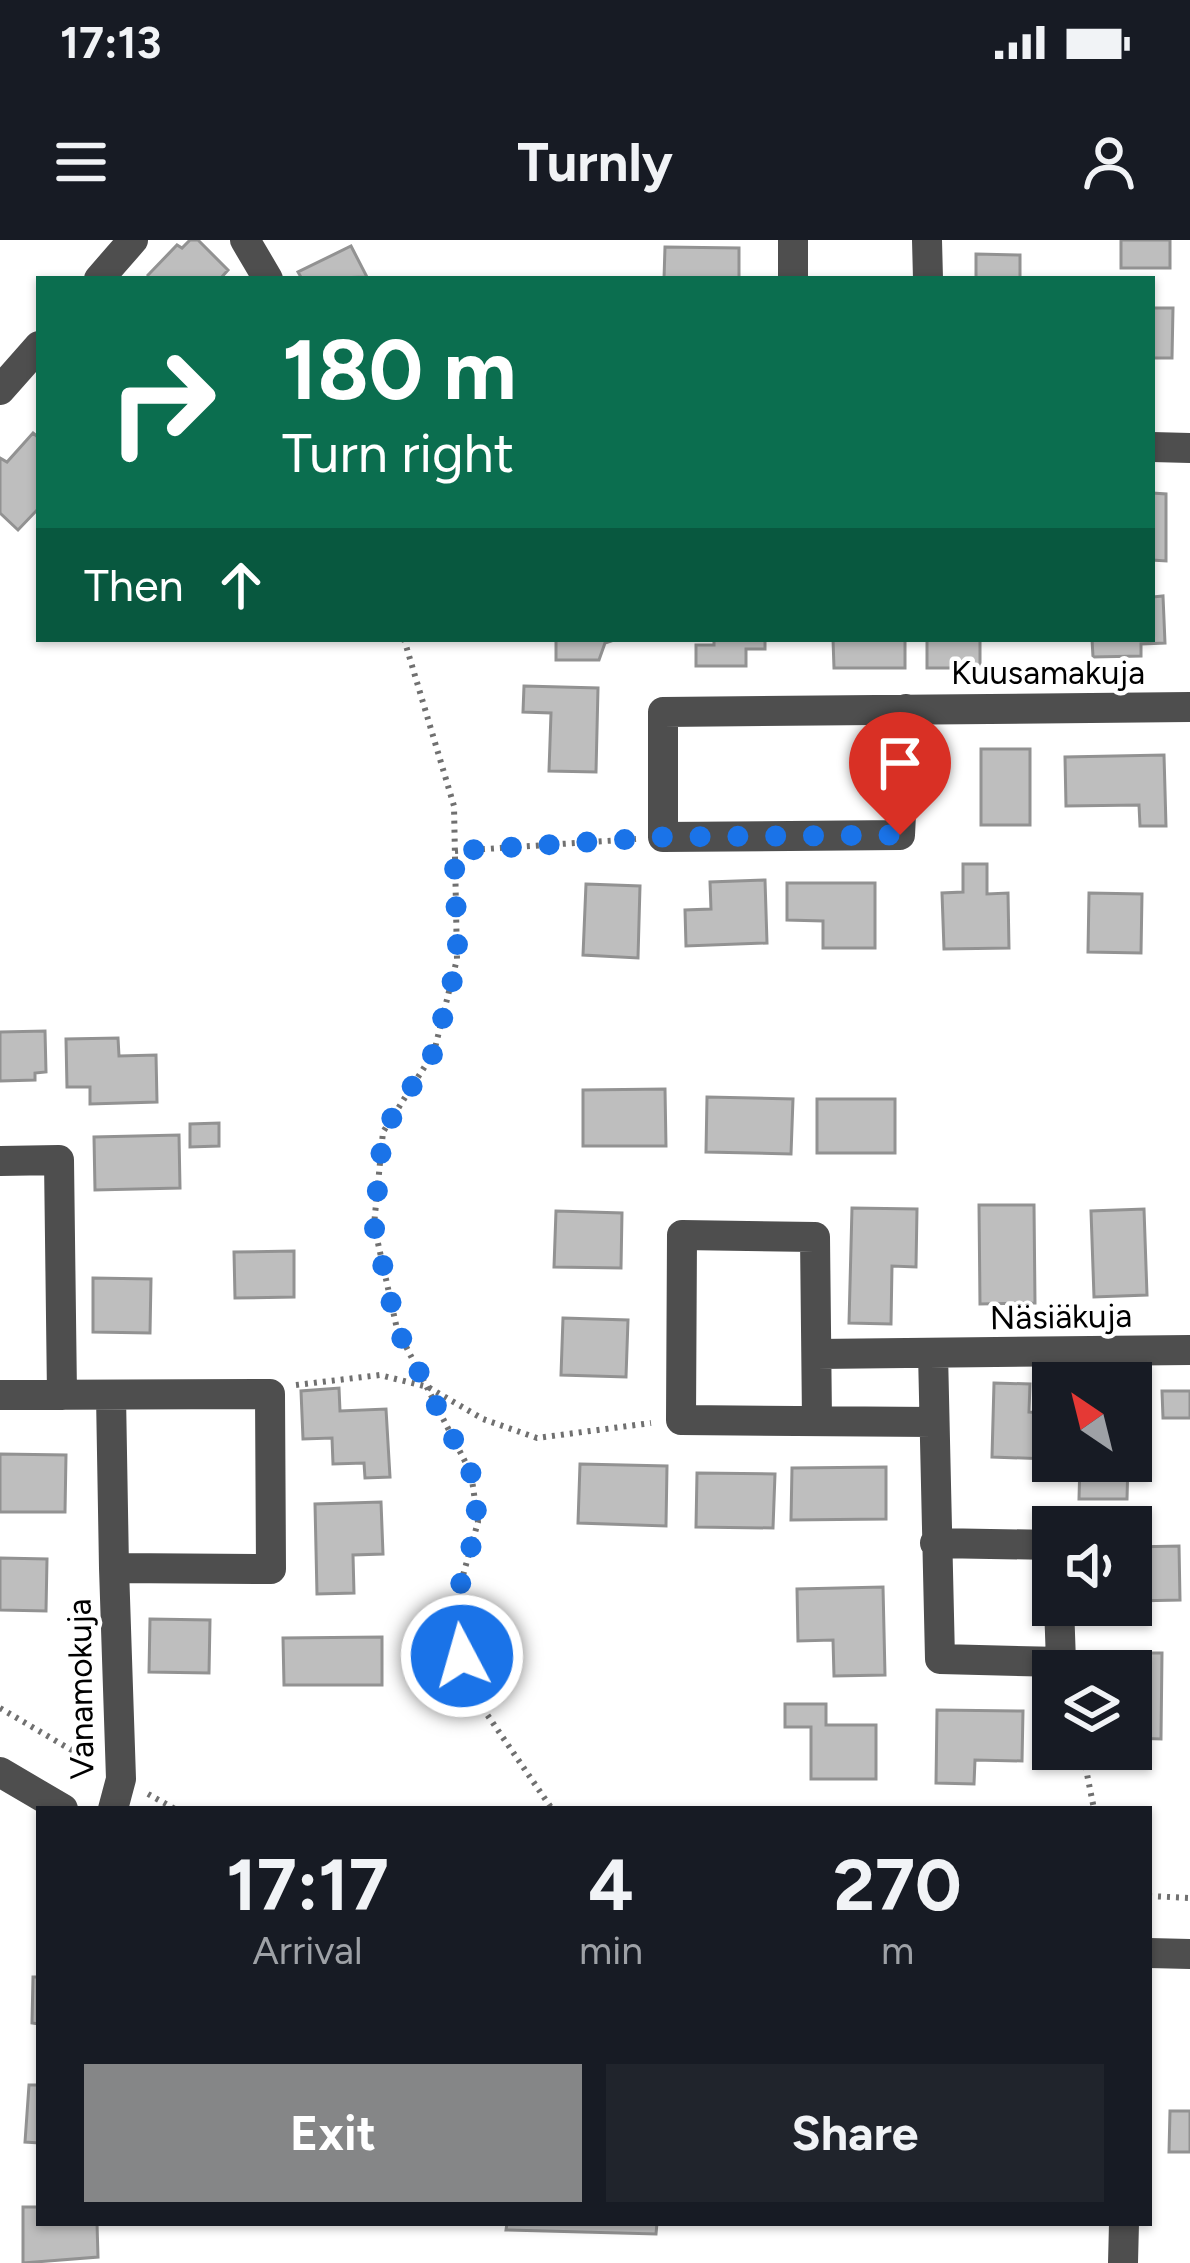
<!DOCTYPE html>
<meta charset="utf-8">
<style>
:root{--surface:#171b24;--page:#20242c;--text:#f1f3f6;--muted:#9ea1a6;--accent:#858687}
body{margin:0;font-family:Figtree,sans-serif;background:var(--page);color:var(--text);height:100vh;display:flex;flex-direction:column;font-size:45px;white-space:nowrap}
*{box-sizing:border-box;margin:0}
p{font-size:39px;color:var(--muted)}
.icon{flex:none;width:66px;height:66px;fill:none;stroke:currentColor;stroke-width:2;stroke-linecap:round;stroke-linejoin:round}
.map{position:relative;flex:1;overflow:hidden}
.sheet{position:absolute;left:36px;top:1566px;width:1116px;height:420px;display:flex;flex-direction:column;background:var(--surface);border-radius:0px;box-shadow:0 3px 9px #0004}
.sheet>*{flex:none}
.top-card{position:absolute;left:36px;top:36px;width:1119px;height:366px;border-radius:0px;box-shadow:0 3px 9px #0004;background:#0b6e4f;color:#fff;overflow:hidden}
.needle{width:78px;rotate:325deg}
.tools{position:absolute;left:1032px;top:1122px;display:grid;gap:24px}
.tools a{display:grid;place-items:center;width:120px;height:120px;border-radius:0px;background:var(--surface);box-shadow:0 3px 9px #0004;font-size:60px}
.pin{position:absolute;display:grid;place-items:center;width:102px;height:102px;color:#fff;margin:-123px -51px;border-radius:50% 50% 50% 0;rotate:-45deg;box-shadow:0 0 12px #0007}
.pin .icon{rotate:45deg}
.me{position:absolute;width:132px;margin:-66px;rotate:354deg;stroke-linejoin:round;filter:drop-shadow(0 0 9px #0008)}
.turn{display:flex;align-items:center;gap:42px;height:252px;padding:0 48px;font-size:54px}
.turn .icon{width:156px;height:156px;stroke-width:2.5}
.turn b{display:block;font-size:84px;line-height:102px}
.then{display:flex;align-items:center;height:114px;padding:0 48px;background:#0003;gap:24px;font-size:45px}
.eta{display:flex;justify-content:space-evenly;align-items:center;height:204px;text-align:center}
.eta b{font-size:72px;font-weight:700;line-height:84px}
.cta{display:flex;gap:24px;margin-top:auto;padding:24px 48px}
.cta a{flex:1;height:138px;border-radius:0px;background:var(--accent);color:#fff;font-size:48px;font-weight:700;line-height:138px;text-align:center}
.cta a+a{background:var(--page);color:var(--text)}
.status{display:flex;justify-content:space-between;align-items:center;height:84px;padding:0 60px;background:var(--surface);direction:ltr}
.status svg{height:33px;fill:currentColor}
header{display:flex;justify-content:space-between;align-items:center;height:156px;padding:0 48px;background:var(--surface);font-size:54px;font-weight:700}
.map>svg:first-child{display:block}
.building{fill:#bebebe;stroke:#929292;stroke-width:3}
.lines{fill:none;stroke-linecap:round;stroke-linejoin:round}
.path{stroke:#707070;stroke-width:6;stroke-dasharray:3 6;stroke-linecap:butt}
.minor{stroke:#4e4e4e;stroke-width:30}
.route{stroke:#1a73e8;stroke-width:21;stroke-dasharray:0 37.8}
.labels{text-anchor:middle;stroke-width:9;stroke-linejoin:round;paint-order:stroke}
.street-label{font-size:33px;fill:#000;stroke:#fff}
</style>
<div class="status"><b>17:13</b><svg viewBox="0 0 49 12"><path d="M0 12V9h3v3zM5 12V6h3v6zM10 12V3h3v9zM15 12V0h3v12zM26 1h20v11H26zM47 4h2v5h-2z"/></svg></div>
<header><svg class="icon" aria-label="menu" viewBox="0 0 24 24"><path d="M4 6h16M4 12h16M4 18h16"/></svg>Turnly<svg class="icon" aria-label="person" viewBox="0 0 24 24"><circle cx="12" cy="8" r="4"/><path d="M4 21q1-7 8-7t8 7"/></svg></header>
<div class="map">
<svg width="1190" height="2023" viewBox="0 0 1190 2023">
<rect width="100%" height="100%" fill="#fff"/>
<path class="building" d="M190,0H198L228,30L220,39H151L148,35L177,5L182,8Z
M1121,0H1170V28H1121Z
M351,6L367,37L302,39L298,32Z
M665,7L739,8V39H664Z
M976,14L1020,15V39H976Z
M1152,68H1173L1172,118H1152Z
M33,193L39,198V268L18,290L0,273V218L7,222Z
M1152,253L1166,254V321L1152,320Z
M1163,356L1165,403L1141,404V416L1093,417L1092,399H1152V357Z
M556,399H617L605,403L599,420H556Z
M714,399H765V409H746V426H696V405H714Z
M833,399H905V428H834Z
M927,399H980V428H927Z
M524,446L598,448L596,532L549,531L551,473L523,472Z
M981,509H1030V585H981Z
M1164,515L1166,586H1140L1139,565L1066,566L1065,517Z
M963,624H987V654L1008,653L1009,708L944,709L942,653L963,652Z
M765,640L767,703L686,706L685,670L711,669L710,642Z
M787,643H875V708H823V681L787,680Z
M586,644L640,646L638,718L583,715Z
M1089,653L1142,654L1141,713L1088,712Z
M45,791L46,832L35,833V840L0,841V792Z
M118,798L119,816L156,815L157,862L90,864V847H67L66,799Z
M665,849L666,906H583V850Z
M707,857L793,859L791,914L706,912Z
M817,859H895V913H817Z
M219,883V906L190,907V884Z
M179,895L180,948L95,950L94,897Z
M979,965H1034L1035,1063L980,1064Z
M852,968L917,969L916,1027L892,1026L891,1084L849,1083Z
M1144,969L1147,1055L1094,1057L1091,971Z
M556,971L622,973L621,1028L554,1027Z
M294,1011V1057L235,1058L234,1012Z
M93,1038L151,1039L150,1093L93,1092Z
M563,1078L628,1080L626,1137L561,1135Z
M994,1143L1030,1144L1029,1172L1049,1173L1048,1219L992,1217Z
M339,1148L340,1171L386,1169L390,1237L365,1238L364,1223L333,1224L332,1198L303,1199L301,1151Z
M1162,1151H1190V1178H1163Z
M0,1214L66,1215L65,1272H0Z
M1080,1221H1128L1127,1259H1079Z
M580,1224L667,1226L666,1286L578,1283Z
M886,1227V1279L791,1280L792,1228Z
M697,1233L775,1234L773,1288L696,1287Z
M381,1262L383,1314L353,1315L354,1353L317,1354L315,1264Z
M1179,1306L1180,1360L1133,1361L1132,1307Z
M0,1318L47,1319L46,1371L0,1370Z
M883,1347L885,1435L834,1436L833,1400L798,1401L797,1349Z
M150,1379L210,1380L209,1433L149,1432Z
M382,1397V1445H284L283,1398Z
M1115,1413H1162L1161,1499L1131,1498V1431H1115Z
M785,1464H826V1485H876V1539H811V1487H785Z
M937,1470L1023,1471L1022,1521L975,1520L974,1544L936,1543Z
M33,1737H39V1784L32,1783Z
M29,1845H39V1903L25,1902Z
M1170,1871H1190V1912H1169Z
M23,1967H39V1983H97L98,2017L23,2023Z
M507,1983H657L656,1994L506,1990Z"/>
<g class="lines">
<path class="path" d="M404,399L454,566L457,719L434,812L383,892L374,985L397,1089L471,1233L478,1282L451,1378L473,1454L552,1569
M455,611L636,599
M296,1145L380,1135L428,1147L483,1179L537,1198L651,1183
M0,1468L90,1521
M1082,1509L1094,1569
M148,1554L175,1569
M1149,1656L1190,1658"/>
<path class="minor" d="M245,0L268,39
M927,0L928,39
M99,39L133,0
M793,39V0
M0,150L39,106
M1152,207L1190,208
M906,469L900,595L663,597V472L1190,467
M0,921L59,920L62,1155
M933,1113L940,1419L1061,1422L1059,1365
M817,1114L1190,1110
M0,1155L270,1154L271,1329L114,1328L121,1539L113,1569
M111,1155L114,1328
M817,1180L815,997L682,995L681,1180L933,1182
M935,1303L1053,1305
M0,1532L63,1569
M1149,1713L1190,1714
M1123,2023L1124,1983"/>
</g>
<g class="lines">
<path class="route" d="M462,1416L451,1378L478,1282L471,1233L397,1089L374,986L383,892L434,812L458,719L454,611L663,597L900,595"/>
</g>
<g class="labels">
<g class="street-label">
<text x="1048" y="444">Kuusamakuja</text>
<text transform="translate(1061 1076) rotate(-1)" y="12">Näsiäkuja</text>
<text transform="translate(80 1449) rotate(-91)" y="12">Vanamokuja</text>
</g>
</g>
</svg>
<div class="tools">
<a><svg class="needle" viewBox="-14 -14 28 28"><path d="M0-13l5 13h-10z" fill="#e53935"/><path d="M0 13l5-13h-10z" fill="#9ea1a6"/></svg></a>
<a><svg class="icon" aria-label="sound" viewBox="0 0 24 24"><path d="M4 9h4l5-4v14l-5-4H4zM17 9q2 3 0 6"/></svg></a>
<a><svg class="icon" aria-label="layers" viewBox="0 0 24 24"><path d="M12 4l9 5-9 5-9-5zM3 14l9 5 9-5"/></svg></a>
</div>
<div class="pin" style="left:900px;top:595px;background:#d93025"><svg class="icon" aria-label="arrive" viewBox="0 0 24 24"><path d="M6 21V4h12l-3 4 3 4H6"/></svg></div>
<svg class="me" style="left:462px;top:1416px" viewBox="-20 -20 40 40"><circle r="17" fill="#1a73e8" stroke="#fff" stroke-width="3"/><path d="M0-11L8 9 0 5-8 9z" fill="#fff"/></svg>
<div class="top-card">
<div class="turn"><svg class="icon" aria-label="right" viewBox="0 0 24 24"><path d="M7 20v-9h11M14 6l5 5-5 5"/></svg><div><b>180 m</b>Turn right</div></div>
<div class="then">Then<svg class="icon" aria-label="ahead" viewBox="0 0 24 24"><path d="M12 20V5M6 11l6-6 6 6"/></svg></div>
</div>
<section class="sheet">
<div class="eta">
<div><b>17:17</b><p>Arrival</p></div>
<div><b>4</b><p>min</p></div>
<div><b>270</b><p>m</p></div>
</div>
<div class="cta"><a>Exit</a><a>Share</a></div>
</section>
</div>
